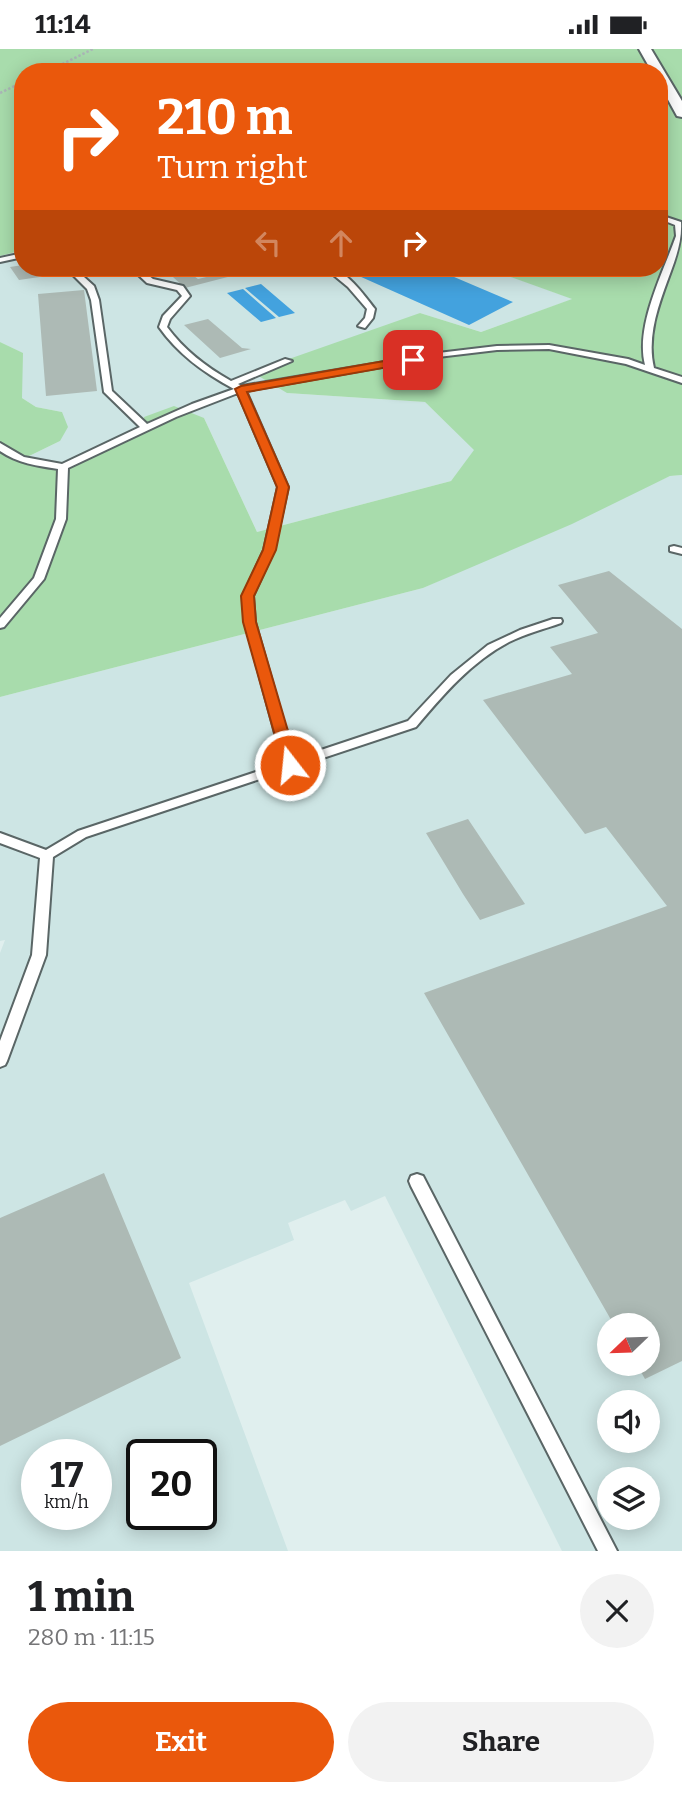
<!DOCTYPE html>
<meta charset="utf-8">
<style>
:root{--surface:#fff;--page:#f2f2f2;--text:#202124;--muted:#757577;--accent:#ea580c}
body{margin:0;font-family:Bitter,serif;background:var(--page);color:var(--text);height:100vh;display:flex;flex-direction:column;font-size:26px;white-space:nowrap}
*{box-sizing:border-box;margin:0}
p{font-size:23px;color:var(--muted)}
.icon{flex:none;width:38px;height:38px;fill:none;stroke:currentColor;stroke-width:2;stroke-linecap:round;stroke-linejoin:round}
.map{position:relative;height:1502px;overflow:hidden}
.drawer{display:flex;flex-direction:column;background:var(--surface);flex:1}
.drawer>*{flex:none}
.guide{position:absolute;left:14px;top:14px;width:654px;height:214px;border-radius:28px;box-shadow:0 4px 18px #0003;background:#ea580c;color:#fff;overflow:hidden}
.needle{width:46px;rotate:247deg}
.buttons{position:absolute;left:597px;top:1264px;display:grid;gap:14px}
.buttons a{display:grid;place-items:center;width:63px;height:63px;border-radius:50%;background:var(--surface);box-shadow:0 4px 18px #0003;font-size:35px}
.speed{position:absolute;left:21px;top:1390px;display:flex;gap:14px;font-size:35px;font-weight:700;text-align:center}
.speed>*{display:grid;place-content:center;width:91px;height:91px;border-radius:50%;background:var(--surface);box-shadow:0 4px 18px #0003;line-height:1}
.speed small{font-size:18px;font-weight:400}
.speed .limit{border:4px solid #111;border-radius:10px;background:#fff;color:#111}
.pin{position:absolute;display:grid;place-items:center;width:60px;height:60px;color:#fff;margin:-30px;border-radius:14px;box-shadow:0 4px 10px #0006}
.me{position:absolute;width:77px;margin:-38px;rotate:344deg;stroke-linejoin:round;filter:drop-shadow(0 0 5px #0008)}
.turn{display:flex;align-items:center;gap:24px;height:147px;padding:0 28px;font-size:32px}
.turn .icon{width:91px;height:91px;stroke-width:2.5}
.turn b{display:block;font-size:49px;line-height:60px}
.lanes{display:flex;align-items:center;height:66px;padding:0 28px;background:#0003;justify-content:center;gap:35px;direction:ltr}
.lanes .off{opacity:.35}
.round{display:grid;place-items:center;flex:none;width:74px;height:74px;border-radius:37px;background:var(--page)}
.head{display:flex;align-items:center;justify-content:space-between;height:119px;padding:0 28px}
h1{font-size:42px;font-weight:700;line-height:52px}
.cta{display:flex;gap:14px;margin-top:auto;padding:14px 28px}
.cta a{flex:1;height:80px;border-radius:42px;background:var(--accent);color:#fff;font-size:28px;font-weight:700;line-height:80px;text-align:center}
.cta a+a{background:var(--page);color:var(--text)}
.status{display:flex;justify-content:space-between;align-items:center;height:49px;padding:0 35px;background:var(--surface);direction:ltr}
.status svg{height:19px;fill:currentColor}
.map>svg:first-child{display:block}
.built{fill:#cde5e4;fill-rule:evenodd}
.green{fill:#a8dcac}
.water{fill:#43a2de}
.building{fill:#adbab5}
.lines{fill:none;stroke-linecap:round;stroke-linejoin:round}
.service-casing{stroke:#5a6666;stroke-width:4}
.minor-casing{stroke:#5a6666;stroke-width:4}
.path{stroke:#abb7b7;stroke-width:2.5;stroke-dasharray:2.5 2;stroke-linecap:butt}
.service{fill:#fff;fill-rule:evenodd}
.minor{fill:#fff;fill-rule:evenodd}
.route{fill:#ea580c;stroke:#983908;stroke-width:2}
</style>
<div class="status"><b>11:14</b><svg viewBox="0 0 49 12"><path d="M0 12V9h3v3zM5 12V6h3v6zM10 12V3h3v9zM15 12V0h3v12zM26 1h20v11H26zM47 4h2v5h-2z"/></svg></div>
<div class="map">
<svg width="682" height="1502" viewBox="0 0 682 1502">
<rect width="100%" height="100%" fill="#e0efee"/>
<path class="built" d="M23,201V219H486L573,250L481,283L420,264L287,344L425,353L475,401L451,432L257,483L204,369L145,378L63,418L23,410L60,392L62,363L36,358L22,349V304L0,293V207Z
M682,426V1502H562L385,1147L351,1162L345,1151L288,1174L294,1191L189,1234L288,1502H0V904L5,891L0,892V648L423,539L670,427ZM609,1276H648V1314H609ZM609,1353H648V1391H609ZM37,1405H96V1465H37ZM142,1405H201V1465H142ZM609,1430H648V1468H609Z"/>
<path class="green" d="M0,0H682V426L670,427L572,475L423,539L0,648V293L23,304L22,349L36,358L62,363L68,378L60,392L25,409L63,418L145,378L144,368L174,357L204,369L257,483L451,432L474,401L425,353L287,344L252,323L420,264L481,283L572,250L486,219H660V23H23V201L0,207Z"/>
<path class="water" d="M341,219H433L513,253L469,276Z
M261,235L295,264L279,268L245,239Z
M243,240L276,269L261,273L227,244Z"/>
<path class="building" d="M23,216V219H55L60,225L19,231L10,218Z
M212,219H247L251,222L185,239L173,228L190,224L198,230L219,225Z
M84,241L97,342L46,347L38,245Z
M208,270L242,299L251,300L220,309L184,276Z
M609,522L682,580V1312L645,1330L636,1314H648V1276H614L424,944L667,857L606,778L585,785L483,651L572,625L550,598L598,584L558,536Z
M468,770L500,818L525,855L480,871L463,845L426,784Z
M104,1124L181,1309L0,1397V1169Z"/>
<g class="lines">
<g class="service-casing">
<path id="service" d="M660,166L681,173C682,190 677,206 671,222C660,252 646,286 654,319L682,328V334L626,315L549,300L497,301L438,308L246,342L288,438L274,501L253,547L255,573L294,710L408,672L451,626L488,596L520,581L553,570H561L562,572L561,574C544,580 525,585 509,593C471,613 443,646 416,678L86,788L53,808L46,906L7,1012L5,1016L0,1018V992L32,906L40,809L0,794V784L46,801L78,782L283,714L245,573L243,547L264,501L278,438L238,344L176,368L68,419L66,470L44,530L4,578L0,579V569L34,529L56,470L58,420C38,417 17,414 0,402V394L24,408L62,415L140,378L104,343L91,251L87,240L66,219H74L94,237L99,251L112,342L147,375L192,355L234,340C204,324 178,305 159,278L163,267L182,247L177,241L147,234L131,219H139L153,230L183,237L190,247L170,270L167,278C184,301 206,318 231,332L285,310L292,312L238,335L242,337L438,304L497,297L549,296L628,310L645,316C635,277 663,224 676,187L675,176L660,170Z
M23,204V208L0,213V209Z
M325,219C345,218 363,245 375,260L373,269L365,279L358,277L365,269L367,260L348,238Z
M674,497L682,499V505L670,502V498Z
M417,1125L423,1127L617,1502H598L411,1137L409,1132L411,1127Z"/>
</g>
<g class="minor-casing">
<path id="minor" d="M639,0H651L682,52V68L677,67L660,36V23H652Z"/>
</g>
<path class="path" d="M46,23L93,0
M0,44L23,33"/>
<use href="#service" class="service"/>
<use href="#minor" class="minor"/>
</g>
<path class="route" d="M413,307L417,308V313L247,343L289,438L276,501L254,547L256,573L298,716L295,719H284L243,573L241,547L263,501L277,438L235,340L241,337Z"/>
</svg>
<div class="buttons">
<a><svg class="needle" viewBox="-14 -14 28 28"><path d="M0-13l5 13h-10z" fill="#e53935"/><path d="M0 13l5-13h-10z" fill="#757577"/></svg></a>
<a><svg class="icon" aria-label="sound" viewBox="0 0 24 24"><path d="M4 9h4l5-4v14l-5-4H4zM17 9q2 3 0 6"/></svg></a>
<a><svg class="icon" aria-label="layers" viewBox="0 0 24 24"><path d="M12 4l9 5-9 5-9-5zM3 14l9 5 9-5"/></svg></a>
</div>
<div class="speed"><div>17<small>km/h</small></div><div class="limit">20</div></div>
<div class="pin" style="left:413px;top:311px;background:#d93025"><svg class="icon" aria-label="arrive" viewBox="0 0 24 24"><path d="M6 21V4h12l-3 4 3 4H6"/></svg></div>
<svg class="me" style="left:290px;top:716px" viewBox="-20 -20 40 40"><circle r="17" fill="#ea580c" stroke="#fff" stroke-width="3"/><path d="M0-11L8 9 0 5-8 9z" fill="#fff"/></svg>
<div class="guide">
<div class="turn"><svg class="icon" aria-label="right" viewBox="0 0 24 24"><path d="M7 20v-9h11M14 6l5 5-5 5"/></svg><div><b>210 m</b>Turn right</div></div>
<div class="lanes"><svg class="icon off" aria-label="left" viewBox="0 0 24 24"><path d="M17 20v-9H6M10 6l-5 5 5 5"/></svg><svg class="icon off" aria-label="ahead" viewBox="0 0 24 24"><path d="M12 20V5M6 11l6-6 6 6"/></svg><svg class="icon" aria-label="right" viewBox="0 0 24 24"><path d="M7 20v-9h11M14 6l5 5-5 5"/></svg></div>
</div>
</div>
<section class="drawer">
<div class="head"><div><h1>1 min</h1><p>280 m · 11:15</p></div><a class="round"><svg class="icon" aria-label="close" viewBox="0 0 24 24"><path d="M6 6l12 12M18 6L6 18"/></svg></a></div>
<div class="cta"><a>Exit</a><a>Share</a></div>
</section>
